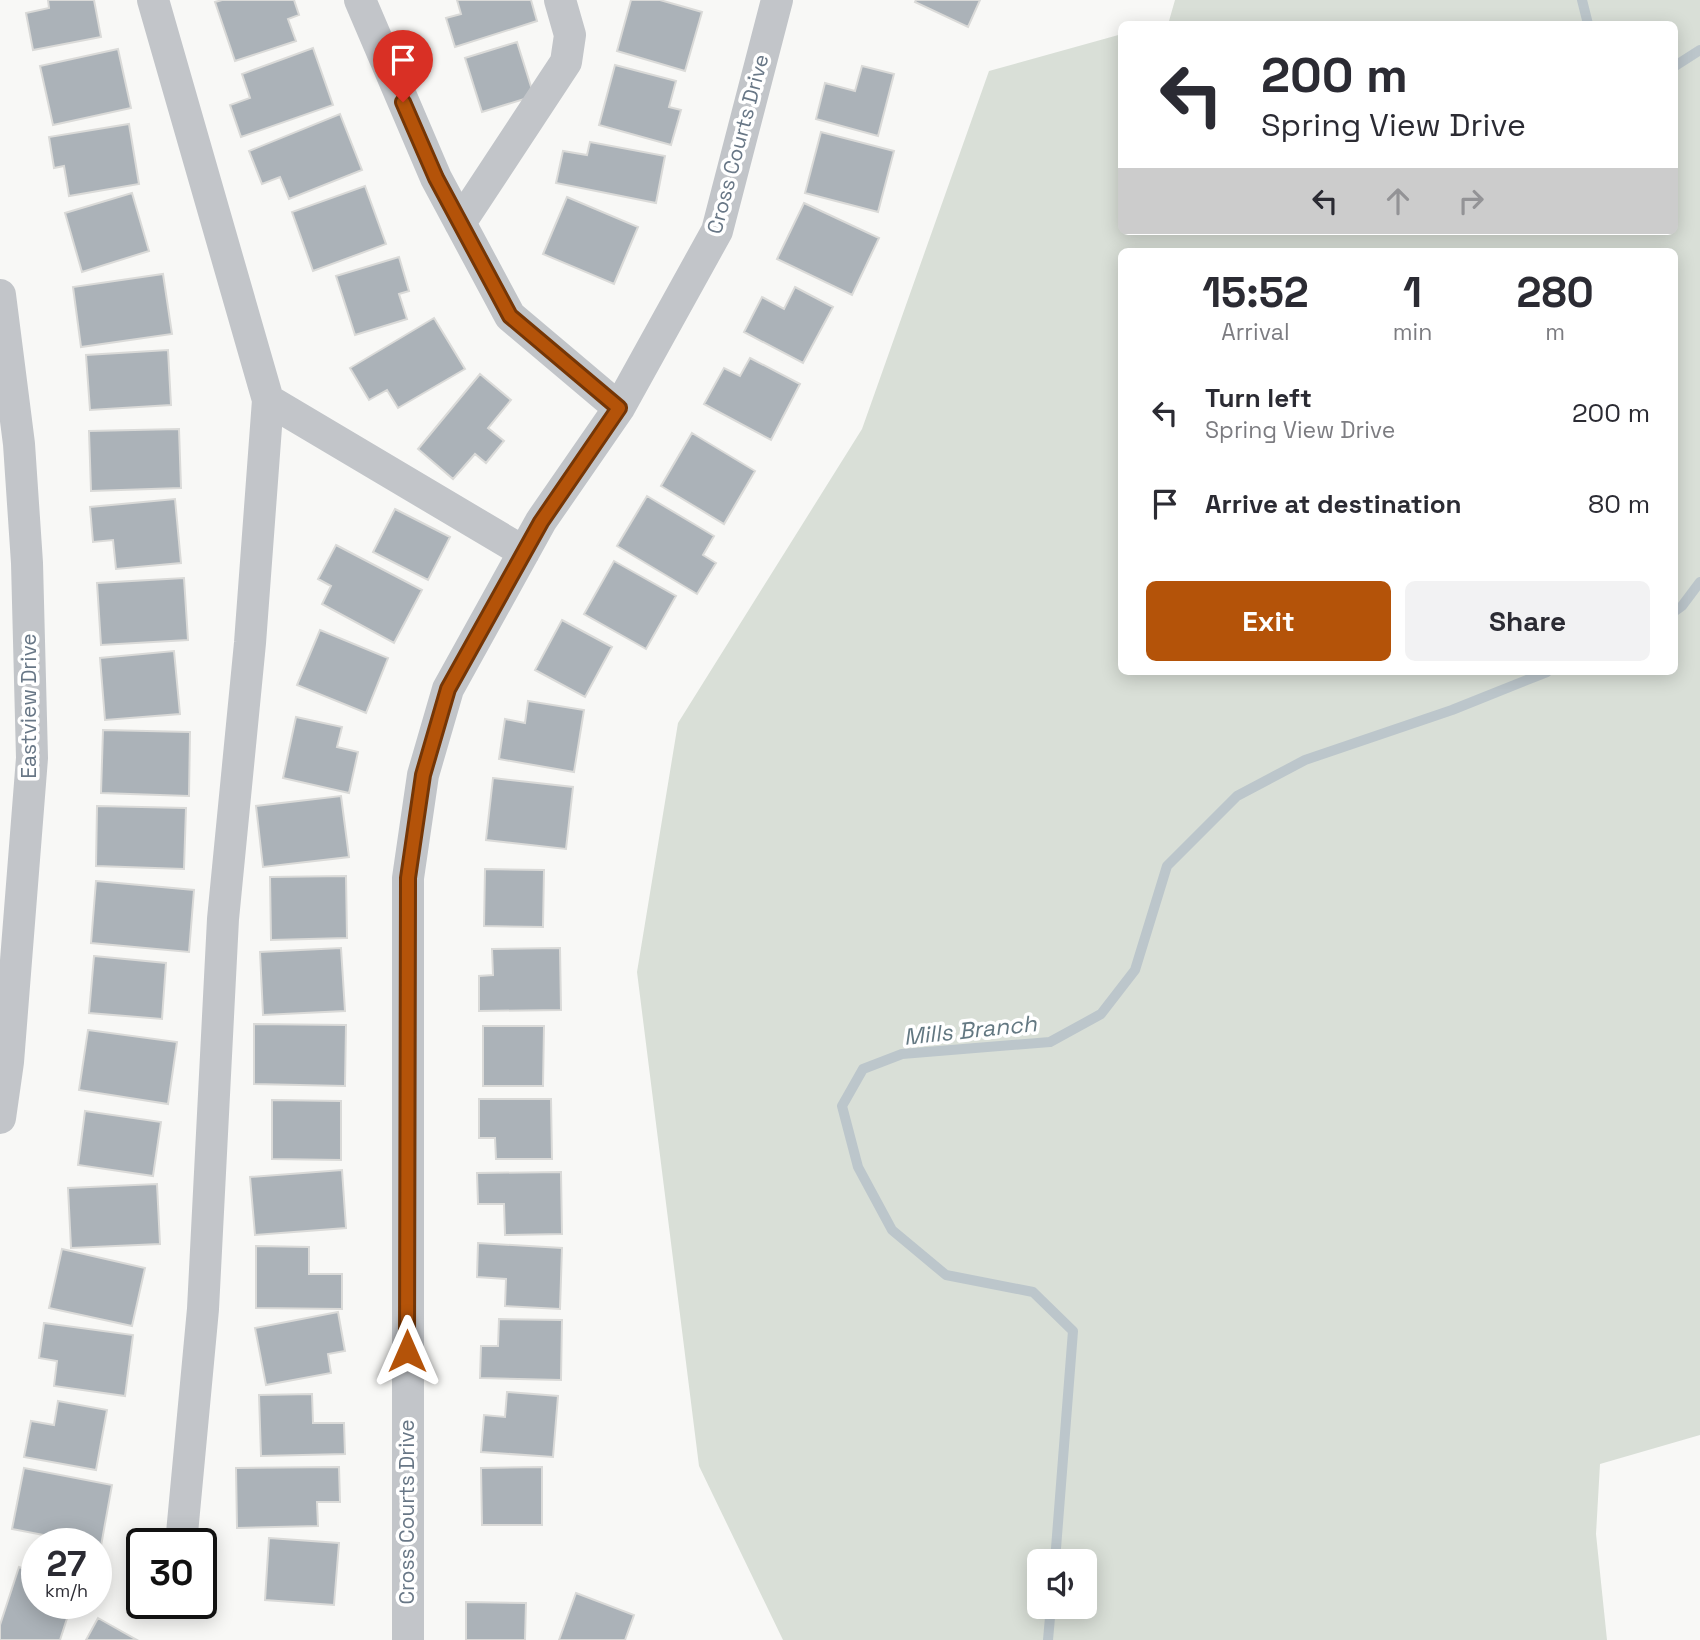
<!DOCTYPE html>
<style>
:root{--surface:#fff;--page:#f2f2f3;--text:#2b2b33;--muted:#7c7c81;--accent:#b45309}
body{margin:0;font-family:"Space Grotesk",sans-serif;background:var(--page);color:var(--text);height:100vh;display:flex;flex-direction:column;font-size:26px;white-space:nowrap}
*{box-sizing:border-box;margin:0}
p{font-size:23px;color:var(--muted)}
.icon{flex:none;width:38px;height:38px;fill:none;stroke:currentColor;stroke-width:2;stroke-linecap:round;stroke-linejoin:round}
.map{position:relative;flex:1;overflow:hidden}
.side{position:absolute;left:1118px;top:248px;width:560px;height:427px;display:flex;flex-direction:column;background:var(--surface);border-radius:10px;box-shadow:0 4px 18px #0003}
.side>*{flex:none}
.hud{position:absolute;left:1118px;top:21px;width:560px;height:214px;border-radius:10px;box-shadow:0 4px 18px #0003;background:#fff;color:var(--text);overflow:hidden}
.controls{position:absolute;left:1027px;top:1549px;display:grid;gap:14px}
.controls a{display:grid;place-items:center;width:70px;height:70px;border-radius:10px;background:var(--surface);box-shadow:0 4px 18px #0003;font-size:35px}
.speed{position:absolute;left:21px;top:1528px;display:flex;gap:14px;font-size:35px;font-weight:700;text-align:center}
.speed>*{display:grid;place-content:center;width:91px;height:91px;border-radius:50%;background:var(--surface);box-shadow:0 4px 18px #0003;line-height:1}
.speed small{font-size:18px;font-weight:400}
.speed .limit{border:4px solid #111;border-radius:10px;background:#fff;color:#111}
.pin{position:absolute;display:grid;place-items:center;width:60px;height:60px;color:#fff;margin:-72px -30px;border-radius:50% 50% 50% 0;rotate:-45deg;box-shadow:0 0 7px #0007}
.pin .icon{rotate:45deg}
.me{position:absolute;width:77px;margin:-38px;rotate:0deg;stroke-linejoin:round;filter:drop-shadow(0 0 5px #0008)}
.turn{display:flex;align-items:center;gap:24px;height:147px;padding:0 28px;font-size:32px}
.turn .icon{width:91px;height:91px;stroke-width:2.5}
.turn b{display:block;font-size:49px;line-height:60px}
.lanes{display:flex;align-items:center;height:66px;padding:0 28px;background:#0003;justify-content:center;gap:35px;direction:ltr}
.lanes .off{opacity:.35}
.eta{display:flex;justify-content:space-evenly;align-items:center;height:119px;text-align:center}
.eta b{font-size:42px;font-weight:800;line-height:49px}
.button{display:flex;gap:14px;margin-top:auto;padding:14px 28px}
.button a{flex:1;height:80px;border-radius:10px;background:var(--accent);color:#fff;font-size:28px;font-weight:800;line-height:80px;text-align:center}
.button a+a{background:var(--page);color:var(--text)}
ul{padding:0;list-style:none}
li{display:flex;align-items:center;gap:21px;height:91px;padding:0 28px}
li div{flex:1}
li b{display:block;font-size:26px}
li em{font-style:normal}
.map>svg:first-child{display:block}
.green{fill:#d9dfd7;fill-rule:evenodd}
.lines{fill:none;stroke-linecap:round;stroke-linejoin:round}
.stream{stroke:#bcc6cb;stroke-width:10}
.building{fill:#abb2b8;stroke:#dadad8;stroke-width:2}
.minor{stroke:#c2c5c9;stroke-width:32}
.route-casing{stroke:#753606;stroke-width:18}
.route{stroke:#b45309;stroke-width:12}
.labels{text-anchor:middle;stroke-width:7;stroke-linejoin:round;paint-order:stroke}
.street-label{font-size:21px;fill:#687786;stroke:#fff}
.water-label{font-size:23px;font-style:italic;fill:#637882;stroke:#fff}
</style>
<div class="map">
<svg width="1700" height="1640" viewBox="0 0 1700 1640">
<rect width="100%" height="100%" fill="#f8f8f6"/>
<path class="green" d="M1175,0H1700V1435L1600,1464L1596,1534L1607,1640H783L699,1466L637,972L678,723L862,429L989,71L1122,34V231H1675V24H1157L1169,21ZM1122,252H1675V672H1122ZM1040,1561H1085V1606H1040Z"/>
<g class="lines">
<path class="stream" d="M1582,0L1588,24
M1675,66L1700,50
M1675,611L1682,606L1700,582
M1055,1561L1073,1331L1033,1292L946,1275L892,1230L858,1167L842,1106L863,1069L902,1054L1050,1042L1101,1014L1135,970L1167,866L1237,796L1305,760L1452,710L1547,672
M1048,1640L1051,1606"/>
</g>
<path class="building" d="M48,0H94L101,37L33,50L26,13L49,8Z
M222,0H294L299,15L288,19L296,41L235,61L215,2Z
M457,0H531L537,21L455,47L446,18L461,14Z
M631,0H660L702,12L685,71L617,51Z
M916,0H980L968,27L915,2Z
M517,42L534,96L482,112L465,58Z
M313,48L333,105L241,137L230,105L250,98L242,74Z
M118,49L131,108L53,125L40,66Z
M615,65L676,81L669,107L681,110L671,145L599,125Z
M862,66L894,74L878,136L816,119L825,83L855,91Z
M340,114L362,170L289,199L280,177L262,184L249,151Z
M129,124L139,184L69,196L64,166L54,168L49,137Z
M821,132L894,151L878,212L805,193Z
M590,142L665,156L656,203L556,183L563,151L587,155Z
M365,186L386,244L313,271L292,212Z
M132,193L149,251L82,272L65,213Z
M567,197L638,227L614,284L543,254Z
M804,203L879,238L852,295L777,259Z
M399,257L409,291L399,294L407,319L355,335L336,276Z
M163,274L172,334L81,347L73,287Z
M795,287L833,307L803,363L744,332L762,297L784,309Z
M434,318L465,369L398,408L387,390L369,400L350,368Z
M168,350L171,405L90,410L86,355Z
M750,358L800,384L771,440L704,404L724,368L740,376Z
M480,374L511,400L488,428L504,441L486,463L475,454L453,479L418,449Z
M179,429L181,488L91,491L89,431Z
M692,433L755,471L724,524L661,486Z
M647,496L714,536L703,555L716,563L697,594L617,546Z
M175,499L181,563L116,569L113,540L93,542L90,507Z
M395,509L450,537L428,580L373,552Z
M336,545L422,590L394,643L322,604L331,586L318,579Z
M614,561L676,596L646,649L584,614Z
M184,578L188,640L101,645L97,583Z
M562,620L612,647L585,697L535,670Z
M320,630L388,658L366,713L297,685Z
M174,651L180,714L105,720L100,658Z
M528,701L584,710L574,772L499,759L505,719L525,723Z
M296,717L342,727L337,747L358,752L349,793L283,778Z
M103,730L190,732L189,796L101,793Z
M493,778L573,787L566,849L486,840Z
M341,796L349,857L263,867L256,806Z
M97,806L186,808L184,869L96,866Z
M485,869L544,870L543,927L484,926Z
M346,876L347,938L271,940L270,877Z
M96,881L194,890L189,952L91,943Z
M341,948L345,1011L263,1015L260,952Z
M560,948L561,1010L479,1011V976L493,975L492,949Z
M94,956L166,963L162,1019L89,1013Z
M254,1024L346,1025L345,1086L254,1084Z
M483,1026H544L543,1086H483Z
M88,1030L177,1042L168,1104L79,1090Z
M479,1099H551L552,1159H496L495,1138H479Z
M272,1100L341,1101V1160L272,1159Z
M85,1111L161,1122L153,1176L78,1165Z
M342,1170L346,1228L255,1235L250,1177Z
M561,1172L562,1234L505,1235L504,1204H478L477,1173Z
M157,1184L160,1244L71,1248L68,1188Z
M478,1243L562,1248L560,1309L505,1306L506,1279L477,1277Z
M256,1246L309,1247V1274H342V1309L256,1308Z
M62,1249L145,1268L132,1326L49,1308Z
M338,1312L345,1351L328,1354L331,1373L266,1385L255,1328Z
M499,1319L562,1320L561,1380L480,1378L481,1346H498Z
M44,1323L133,1335L125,1396L54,1386L57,1361L39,1358Z
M507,1392L558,1396L553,1457L481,1452L484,1415L505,1417Z
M312,1394L313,1423H344L345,1454L261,1456L259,1395Z
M58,1401L107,1410L96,1470L24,1457L31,1421L54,1425Z
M339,1467L340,1502H317L318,1526L237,1528L236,1468Z
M542,1467V1525H482L481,1468Z
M24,1468L112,1485L101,1546L12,1529Z
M269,1538L339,1543L334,1605L265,1600Z
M19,1567L37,1573V1603H72L60,1640H0V1625Z
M576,1593L634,1615L625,1640H559Z
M466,1602L526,1603L525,1640H466Z
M98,1618L137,1640H86Z"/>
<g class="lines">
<path class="minor" d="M153,0L268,400L524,552
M360,0L436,178L510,316L619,408
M460,223L566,62L570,35L560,0
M0,295L19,444L27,563L32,758L8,1062L0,1118
M181,1544L203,1309L223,919L250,643L268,400
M408,1640V878L423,775L448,689L541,521L619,408L717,231L777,0"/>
</g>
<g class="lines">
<g class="route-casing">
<path id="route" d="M403,102L436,178L510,316L619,408L541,522L448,689L423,775L408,878L407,1351"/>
</g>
<use href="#route" class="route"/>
</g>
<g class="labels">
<g class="street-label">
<text transform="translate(738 144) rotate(-75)" y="7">Cross Courts Drive</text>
<text transform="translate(29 706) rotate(-90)" y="7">Eastview Drive</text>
<text transform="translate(407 1512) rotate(-90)" y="7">Cross Courts Drive</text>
</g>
<g class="water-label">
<text transform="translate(970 1030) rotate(-6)" y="8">Mills Branch</text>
</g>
</g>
</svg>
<div class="controls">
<a><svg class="icon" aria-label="sound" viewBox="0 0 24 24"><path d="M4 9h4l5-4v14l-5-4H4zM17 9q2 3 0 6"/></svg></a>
</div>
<div class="speed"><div>27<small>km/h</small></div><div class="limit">30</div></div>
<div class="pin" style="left:403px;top:102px;background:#d93025"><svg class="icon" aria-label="arrive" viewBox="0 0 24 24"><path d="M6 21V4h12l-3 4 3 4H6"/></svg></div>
<svg class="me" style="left:407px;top:1351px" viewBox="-20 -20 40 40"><path d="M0-17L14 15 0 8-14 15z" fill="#b45309" stroke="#fff" stroke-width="4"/></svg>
<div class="hud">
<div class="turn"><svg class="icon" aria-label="left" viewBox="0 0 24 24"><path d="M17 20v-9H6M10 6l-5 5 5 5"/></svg><div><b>200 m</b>Spring View Drive</div></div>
<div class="lanes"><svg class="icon" aria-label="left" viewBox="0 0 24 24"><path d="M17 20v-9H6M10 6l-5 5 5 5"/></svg><svg class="icon off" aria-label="ahead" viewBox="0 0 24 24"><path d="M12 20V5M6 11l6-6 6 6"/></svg><svg class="icon off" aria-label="right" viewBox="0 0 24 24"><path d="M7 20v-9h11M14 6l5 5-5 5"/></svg></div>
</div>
<section class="side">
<div class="eta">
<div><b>15:52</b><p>Arrival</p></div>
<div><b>1</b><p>min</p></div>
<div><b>280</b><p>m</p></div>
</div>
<ul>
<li><svg class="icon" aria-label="left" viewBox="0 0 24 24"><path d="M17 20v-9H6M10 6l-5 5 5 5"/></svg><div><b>Turn left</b><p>Spring View Drive</p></div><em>200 m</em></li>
<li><svg class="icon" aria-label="arrive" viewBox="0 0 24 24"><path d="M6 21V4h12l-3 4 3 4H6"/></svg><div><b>Arrive at destination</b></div><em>80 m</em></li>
</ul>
<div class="button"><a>Exit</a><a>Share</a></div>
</section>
</div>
